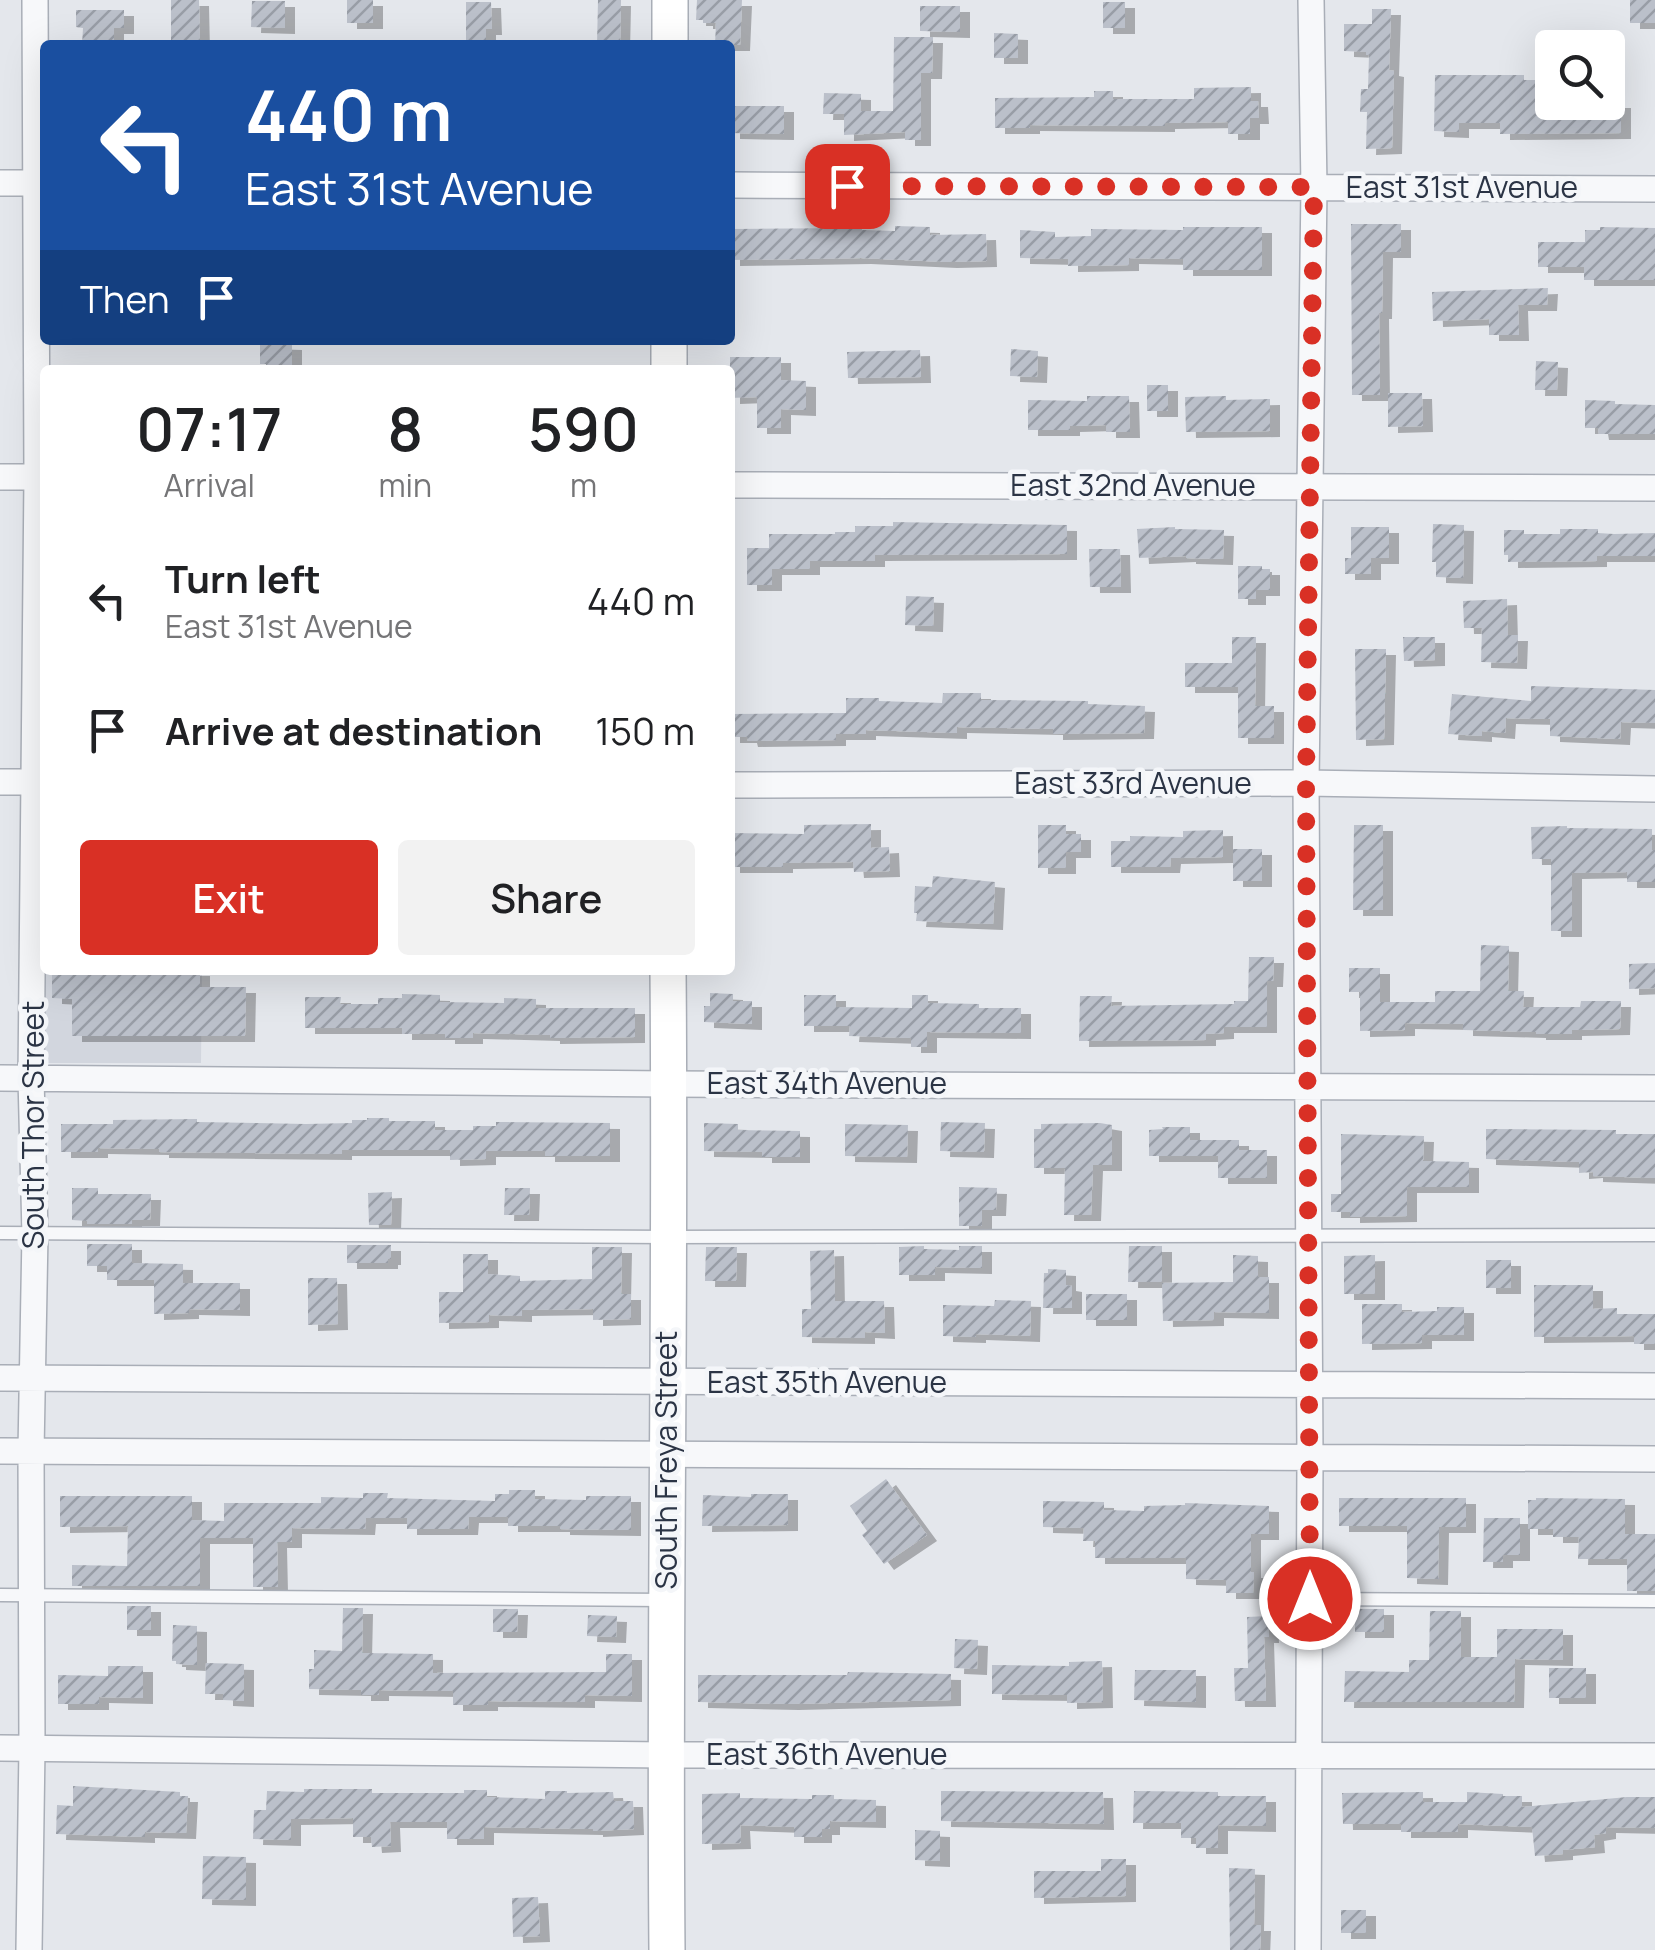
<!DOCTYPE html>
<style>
:root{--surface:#fff;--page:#f2f2f2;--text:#202124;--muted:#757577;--accent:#d93025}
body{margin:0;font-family:Manrope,sans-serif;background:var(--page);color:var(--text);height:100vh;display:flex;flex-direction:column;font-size:38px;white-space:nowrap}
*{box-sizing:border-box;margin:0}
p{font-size:32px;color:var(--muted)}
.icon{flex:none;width:55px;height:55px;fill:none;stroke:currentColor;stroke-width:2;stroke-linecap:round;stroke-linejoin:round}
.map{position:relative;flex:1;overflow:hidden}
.sheet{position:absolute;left:40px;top:365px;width:695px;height:610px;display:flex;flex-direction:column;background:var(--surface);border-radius:10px;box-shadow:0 10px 40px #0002}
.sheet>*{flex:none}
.top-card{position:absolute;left:40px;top:40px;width:695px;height:305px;border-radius:10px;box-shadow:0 10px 40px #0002;background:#1a4fa0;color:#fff;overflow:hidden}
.tools{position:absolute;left:1535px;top:30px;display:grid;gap:20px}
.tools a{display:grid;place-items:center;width:90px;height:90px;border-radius:10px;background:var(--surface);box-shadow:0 10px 40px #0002;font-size:50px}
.pin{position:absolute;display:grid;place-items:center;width:85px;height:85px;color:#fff;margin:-42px;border-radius:20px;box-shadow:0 5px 15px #0006}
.me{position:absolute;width:110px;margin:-55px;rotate:0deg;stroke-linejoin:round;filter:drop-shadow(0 0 8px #0008)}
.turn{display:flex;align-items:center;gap:35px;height:210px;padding:0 40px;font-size:45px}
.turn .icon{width:130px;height:130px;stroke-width:2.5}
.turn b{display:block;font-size:70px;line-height:85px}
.then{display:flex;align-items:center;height:95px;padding:0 40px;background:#0003;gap:20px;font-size:38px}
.eta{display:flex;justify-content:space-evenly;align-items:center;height:170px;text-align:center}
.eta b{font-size:60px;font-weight:600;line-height:70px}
.cta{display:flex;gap:20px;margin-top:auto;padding:20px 40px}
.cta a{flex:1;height:115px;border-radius:10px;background:var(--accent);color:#fff;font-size:40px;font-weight:600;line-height:115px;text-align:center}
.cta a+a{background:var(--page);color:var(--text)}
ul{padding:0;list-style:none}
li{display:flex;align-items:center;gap:30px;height:130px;padding:0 40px}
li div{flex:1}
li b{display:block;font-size:38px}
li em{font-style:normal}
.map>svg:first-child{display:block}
.built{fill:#d2d6de}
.building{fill:url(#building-hatch);filter:url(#shadow)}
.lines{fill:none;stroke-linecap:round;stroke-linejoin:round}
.service-casing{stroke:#a9aeb7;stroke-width:15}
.minor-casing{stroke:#a9aeb7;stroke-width:28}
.secondary-casing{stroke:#a9aeb7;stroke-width:38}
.service{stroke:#f7f8fa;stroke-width:12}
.minor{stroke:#f7f8fa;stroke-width:25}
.secondary{stroke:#fff;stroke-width:35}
.route{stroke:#d93025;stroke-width:18;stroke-dasharray:0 32.4}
.labels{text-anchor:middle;stroke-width:9;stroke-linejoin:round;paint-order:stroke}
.street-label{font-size:30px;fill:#2b3445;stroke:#f4f6f9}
</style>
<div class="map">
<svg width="1655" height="1950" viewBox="0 0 1655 1950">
<defs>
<pattern id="building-hatch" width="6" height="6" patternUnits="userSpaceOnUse" patternTransform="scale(2.5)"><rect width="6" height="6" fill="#bbc0ca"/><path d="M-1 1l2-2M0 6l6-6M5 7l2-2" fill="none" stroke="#989da6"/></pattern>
<filter id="shadow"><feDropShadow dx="10" dy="6" stdDeviation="0" flood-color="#0004"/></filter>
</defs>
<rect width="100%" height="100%" fill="#e4e7ec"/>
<path class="built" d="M45,820V970H202L201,1063H42Z"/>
<path class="building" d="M171,0H199L200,45H171Z
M347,0H373V23H347Z
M598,0H621L620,45H597Z
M697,0H742L740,45H715L716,23H703V20H696Z
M1630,0H1655V23H1630Z
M252,1H285V28L251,27Z
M466,2H491L492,29H486V45H466Z
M1103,2H1125V28H1103Z
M920,6H960V32L920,31Z
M1372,9H1391L1389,70L1394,71L1392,148L1366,149L1367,112H1360L1361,89H1368L1369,55H1366V52L1344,51V24H1372Z
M76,10H124V28H114V45H82L83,28L76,27Z
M994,33L1018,34V58H994Z
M894,37H933L932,73H921V140H905V132L844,135V114H823L824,93L861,94V111H893Z
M1435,75H1524V80H1552V102H1621V133L1500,134V123H1459V132L1434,131Z
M1251,87V101H1258L1259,118H1250V134H1228V122L1165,123V126L1030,125V128H995V98L1094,97V91H1113V99H1194V88Z
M730,106H784V134L730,133Z
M1351,224H1401V252H1383L1382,313H1379L1380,395H1352Z
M895,226L930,227V235L986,234L987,261L947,262L861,258L730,260V229L862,228V230L895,231Z
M1183,227H1262V270H1183V259L1129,258V265L1068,266V259L1020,258V230L1055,232V237L1091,236V229L1183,230Z
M1600,227L1655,228V280H1584V267H1538V242H1585V230H1600Z
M1548,288L1547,305H1518L1519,335H1489V319L1433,321L1432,292Z
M260,343L292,344V370H266V364H260Z
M1011,349L1038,351L1037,377L1010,376Z
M920,350L921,377L848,378L847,352Z
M730,357H781V380L806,381V410L781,409V428H757V397L730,398Z
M1536,361L1558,362L1557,390H1535Z
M1147,385H1168V411H1147Z
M1388,393H1422L1423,426L1388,427Z
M1087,396H1129L1130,432H1106V425L1070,426V430H1028V400L1087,401Z
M1226,396V400L1270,399V431L1186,432L1185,397Z
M1585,400L1615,401V404L1655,405V434H1599L1598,428H1585Z
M893,522L1067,525V554L875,555V561H810V569H772V585H747V548H769V534H835V532H855V526H893Z
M1433,524L1464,525L1463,578L1436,577V562H1432Z
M1175,527V529L1224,530L1223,559L1186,558V556L1139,558L1137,529Z
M1351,527H1389V558H1371V574H1345V558H1351Z
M1560,529H1598V533L1614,534L1655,533V556H1597V561L1508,562V555H1504V530H1524V534H1560Z
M1089,549H1120L1121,587H1090Z
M1238,566H1262V569H1270V590H1256V599H1238Z
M906,596L934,597L933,626L905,625Z
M1507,599L1508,635H1518L1517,663L1481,662L1482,628H1464L1463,601Z
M1232,637H1256L1255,706H1274V738H1238V687H1185V663H1232Z
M1403,637H1435V660L1404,661Z
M1355,649H1386L1384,739L1356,740Z
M1531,686L1655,690V723L1621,722L1620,739L1550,736V719L1506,718L1505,733L1482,731V736L1448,734L1452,694L1531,701Z
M943,693H981V700L1088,701V704L1145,706L1144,733L1053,734V729L957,727V733L866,730V734H836V740L748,741L747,737H730V714L846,713V698H879V701L942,703Z
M871,824V848L889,847L890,871L854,872L853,862L783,863V867H730V833L804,834V825Z
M1038,825H1066V834H1081V852H1066V868H1038Z
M1354,825H1383V910H1353Z
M1567,826V828L1652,829V850H1655V882H1627V872L1572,873V931H1551V859H1532L1531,827Z
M1223,830V857L1171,858L1170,867H1111V841H1130V836L1183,837V831Z
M1233,849H1262V881H1233Z
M933,876L995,882L993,924L916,921L917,913H914L915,886L932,887Z
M1481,945L1509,946L1508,991H1524L1523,1007H1580L1581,1001H1621L1620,1029L1572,1030V1034H1536V1032L1463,1030V1024L1405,1023V1030L1360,1031V992H1349V968H1380V1002H1435V991H1480Z
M1249,957H1274L1273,981H1267V1027H1224V1033L1206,1034V1040L1079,1041L1080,996H1112L1111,1006L1234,1004V1001H1248Z
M1655,963V988L1629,989V964Z
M52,970H200V987H246L245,1036H72V999L52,998Z
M710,993L733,994V1001H752V1024L704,1022V1006H710Z
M402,994L440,995V1002L504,1003V998L536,999V1008H635V1037L550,1038V1035L473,1033V1038H445V1034H402V1028H305V997H341L340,1004H378V998H402Z
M804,995H836V1007L912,1008V995H928V1003L979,1004V1008H1021V1033L927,1032V1047H911V1038L849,1036L850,1026H804Z
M367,1118H389V1121H435V1130H473V1126H496V1122L610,1123V1156H545V1151H486V1159L450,1160V1150H342V1154L159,1152V1149L98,1148V1152H61V1124H113V1120L197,1119V1122L306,1124L352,1123V1120H367Z
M941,1122L985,1123L984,1152L940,1151Z
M704,1123L738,1124V1130L800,1131V1157H762V1152L704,1151Z
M1100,1123L1112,1125V1165H1093L1091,1215H1064L1065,1168H1034V1129H1041V1124Z
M845,1124L908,1125L907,1157L845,1156Z
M1162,1127H1190V1140H1239V1150H1267V1178H1218V1156H1149V1130L1163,1129Z
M1486,1129L1616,1130V1134H1655V1178L1593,1176V1172L1579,1173V1162L1486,1159Z
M1341,1134L1424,1136L1423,1161L1469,1162V1187H1407V1216L1350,1217V1212H1331V1194H1341Z
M959,1187L997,1188L996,1210H982V1226H959Z
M72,1188H98V1194H151L150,1220H132V1224H87V1221L72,1220Z
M505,1188H530L529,1215H504Z
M392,1192L391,1225H369L368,1193Z
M87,1244H132V1263L183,1264V1283H240V1310L189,1309V1313L154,1314V1280H107V1266H87Z
M347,1245H391V1259H388V1263H347Z
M924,1246V1249L959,1250V1246H982V1268L935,1267V1275H899V1247Z
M1129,1246H1162V1282H1128Z
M592,1247H622L621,1294H631V1319L593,1320V1309L522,1310V1316L489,1315V1322L439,1323V1292H463V1254H488V1274L520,1276V1281L592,1279Z
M706,1247H737L736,1281H705Z
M834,1250L835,1301H884L885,1333L865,1332V1338L802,1337V1309H811L810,1251Z
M1233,1255L1258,1256V1277H1269V1313L1214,1312V1320L1163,1321L1162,1283L1233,1282Z
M1375,1255V1294H1344V1256Z
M1486,1260H1511V1288H1486Z
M1048,1269L1066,1270V1285L1072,1286V1308H1043L1044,1273H1048Z
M308,1278H337L338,1324L308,1325Z
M1534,1285H1593V1309L1617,1308V1314H1655V1344H1634V1336L1534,1337Z
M1086,1294H1127V1320H1086Z
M995,1300L1031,1301L1030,1336L976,1334V1337L943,1336V1305L994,1306Z
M1362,1304H1402V1312L1437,1311V1307H1464V1335H1422V1343L1362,1344Z
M886,1479L927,1535L884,1564L862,1535L867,1531L850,1506Z
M509,1490H535V1499L586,1500V1496H631V1530L560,1529V1526H508V1517H469L468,1529H407V1518H366L365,1529L292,1528V1542H277L278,1587H253V1538H200V1586H72V1565L127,1566L128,1526L60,1527V1496H192V1520L224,1521V1503H321V1497L363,1498V1493H388L387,1498L495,1501V1494H509Z
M751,1494H788V1525L702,1526L703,1495L751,1497Z
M1339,1498H1466V1527H1439L1438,1579L1407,1578V1526H1339Z
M1536,1498L1625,1499V1534H1655V1591H1627V1559H1578L1579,1537H1553V1529H1528V1500H1536Z
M1043,1501L1104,1502V1510L1144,1511V1506L1185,1505V1503L1269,1506V1534H1251V1572H1254L1253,1593H1226V1580L1186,1579V1558H1095V1541H1083L1084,1528L1043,1527Z
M1484,1518H1520V1555H1503V1562H1483Z
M127,1606H151V1630H127Z
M343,1608H363L362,1653L433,1654V1673L606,1672V1654H632V1696L585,1695V1702L488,1701V1705H453V1691L379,1690V1695H361V1690L309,1689V1669H314V1650L342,1651Z
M493,1609H518L517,1632H493Z
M1355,1609H1384V1632H1355Z
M1430,1611H1461V1657H1497V1629H1563V1660L1515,1659L1514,1702H1344L1345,1671L1409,1672V1660H1429Z
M588,1615L617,1616L616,1637L587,1636Z
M1268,1616L1269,1637H1264L1266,1701H1235L1234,1668H1248L1247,1617Z
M173,1625L197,1626V1665L176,1664V1661H172Z
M955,1639L978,1640L977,1669L954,1668Z
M1102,1661L1103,1702L1067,1703V1695L992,1694V1665L1069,1666V1662Z
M206,1663L244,1664V1701L223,1700V1694H205Z
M108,1666H143V1698L99,1697V1704H58V1675L108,1676Z
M1549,1668H1586V1698H1549Z
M1135,1670H1196V1702L1134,1700Z
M848,1672L951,1674V1700L789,1704L698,1702V1675H847Z
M73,1786L180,1792V1796H188L186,1833L145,1832V1837L56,1834L57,1805L73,1806Z
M304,1789H372V1793H464V1790H487V1797L545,1799V1791H567V1793L613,1792L614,1801H633L634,1829L593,1831V1829L484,1827V1839H447V1822H390L391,1846L372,1847L371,1837H353V1818L291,1819V1840L253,1839L254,1810H266L267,1791L304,1792Z
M941,1791L1103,1792L1104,1824L941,1821Z
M1134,1791L1218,1792V1796H1266V1826L1218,1825V1848H1196V1838H1181V1823H1133Z
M1423,1792V1802H1467V1792L1503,1794V1796H1522V1807L1627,1797H1655V1828L1606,1827V1833L1594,1835L1595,1847L1563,1850V1854L1535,1856L1532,1827L1458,1824V1832H1401V1824H1343L1342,1793Z
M740,1793V1798L812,1799V1795H834V1799L876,1800V1822L830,1821V1829H822V1837H794V1827L740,1825L741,1843L702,1844V1794Z
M915,1830L940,1831V1861L915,1860Z
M203,1856L246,1857V1900L202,1899Z
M1101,1859H1126V1896L1034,1898V1871H1101Z
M1229,1868L1255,1869L1254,1925H1261L1260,1950H1230Z
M538,1897L540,1936L513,1937L512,1898Z
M1341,1910H1366V1933H1341Z"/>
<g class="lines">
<g class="service-casing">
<path id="service" d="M0,1233L668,1237L1655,1235
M0,1595L664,1600
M1309,1599L1655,1601"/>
</g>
<g class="minor-casing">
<path id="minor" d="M0,183H45
M730,185L1655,189
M0,477H45
M730,485L1655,488
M0,782H45
M730,785L1306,783L1655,789
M0,1078L669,1084L1655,1088
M0,1378L1655,1386
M0,1451L1655,1459
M0,1748L665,1755L1655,1756
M29,1950L32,1748L31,1451L35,1234L31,1078L37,477L35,0
M1308,1950L1310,1456L1306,783L1314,187L1311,0"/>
</g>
<g class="secondary-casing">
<path id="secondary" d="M670,45V0
M669,340V370
M667,1950C664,1623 671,1297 668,970"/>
</g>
<use href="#service" class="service"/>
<use href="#minor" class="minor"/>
<use href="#secondary" class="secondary"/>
</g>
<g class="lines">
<path class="route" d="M847,186L1314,187L1306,783L1310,1599"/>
</g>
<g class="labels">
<g class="street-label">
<text x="1462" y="198">East 31st Avenue</text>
<text x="1133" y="496">East 32nd Avenue</text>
<text x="1133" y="794">East 33rd Avenue</text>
<text x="827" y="1094">East 34th Avenue</text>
<text transform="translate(34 1125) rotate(-90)" y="10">South Thor Street</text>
<text x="827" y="1393">East 35th Avenue</text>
<text transform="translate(667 1460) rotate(-90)" y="10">South Freya Street</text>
<text x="827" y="1765">East 36th Avenue</text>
</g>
</g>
</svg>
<div class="tools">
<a><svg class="icon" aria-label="search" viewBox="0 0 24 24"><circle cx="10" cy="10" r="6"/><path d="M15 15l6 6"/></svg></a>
</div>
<div class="pin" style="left:847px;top:186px;background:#d93025"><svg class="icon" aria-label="arrive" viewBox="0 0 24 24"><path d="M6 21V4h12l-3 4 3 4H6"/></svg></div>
<svg class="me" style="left:1310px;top:1599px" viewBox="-20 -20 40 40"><circle r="17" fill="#d93025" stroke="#fff" stroke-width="3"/><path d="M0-11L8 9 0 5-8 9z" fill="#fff"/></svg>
<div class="top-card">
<div class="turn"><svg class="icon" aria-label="left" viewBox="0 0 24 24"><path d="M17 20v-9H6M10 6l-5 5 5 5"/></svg><div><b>440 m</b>East 31st Avenue</div></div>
<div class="then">Then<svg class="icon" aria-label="arrive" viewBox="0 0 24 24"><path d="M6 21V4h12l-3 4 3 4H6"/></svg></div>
</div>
<section class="sheet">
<div class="eta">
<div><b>07:17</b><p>Arrival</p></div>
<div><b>8</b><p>min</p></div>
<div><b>590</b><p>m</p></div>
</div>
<ul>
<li><svg class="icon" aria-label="left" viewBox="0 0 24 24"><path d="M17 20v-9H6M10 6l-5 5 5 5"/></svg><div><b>Turn left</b><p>East 31st Avenue</p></div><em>440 m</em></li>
<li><svg class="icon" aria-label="arrive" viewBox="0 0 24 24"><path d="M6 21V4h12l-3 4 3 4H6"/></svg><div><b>Arrive at destination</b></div><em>150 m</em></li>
</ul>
<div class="cta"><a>Exit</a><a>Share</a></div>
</section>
</div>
